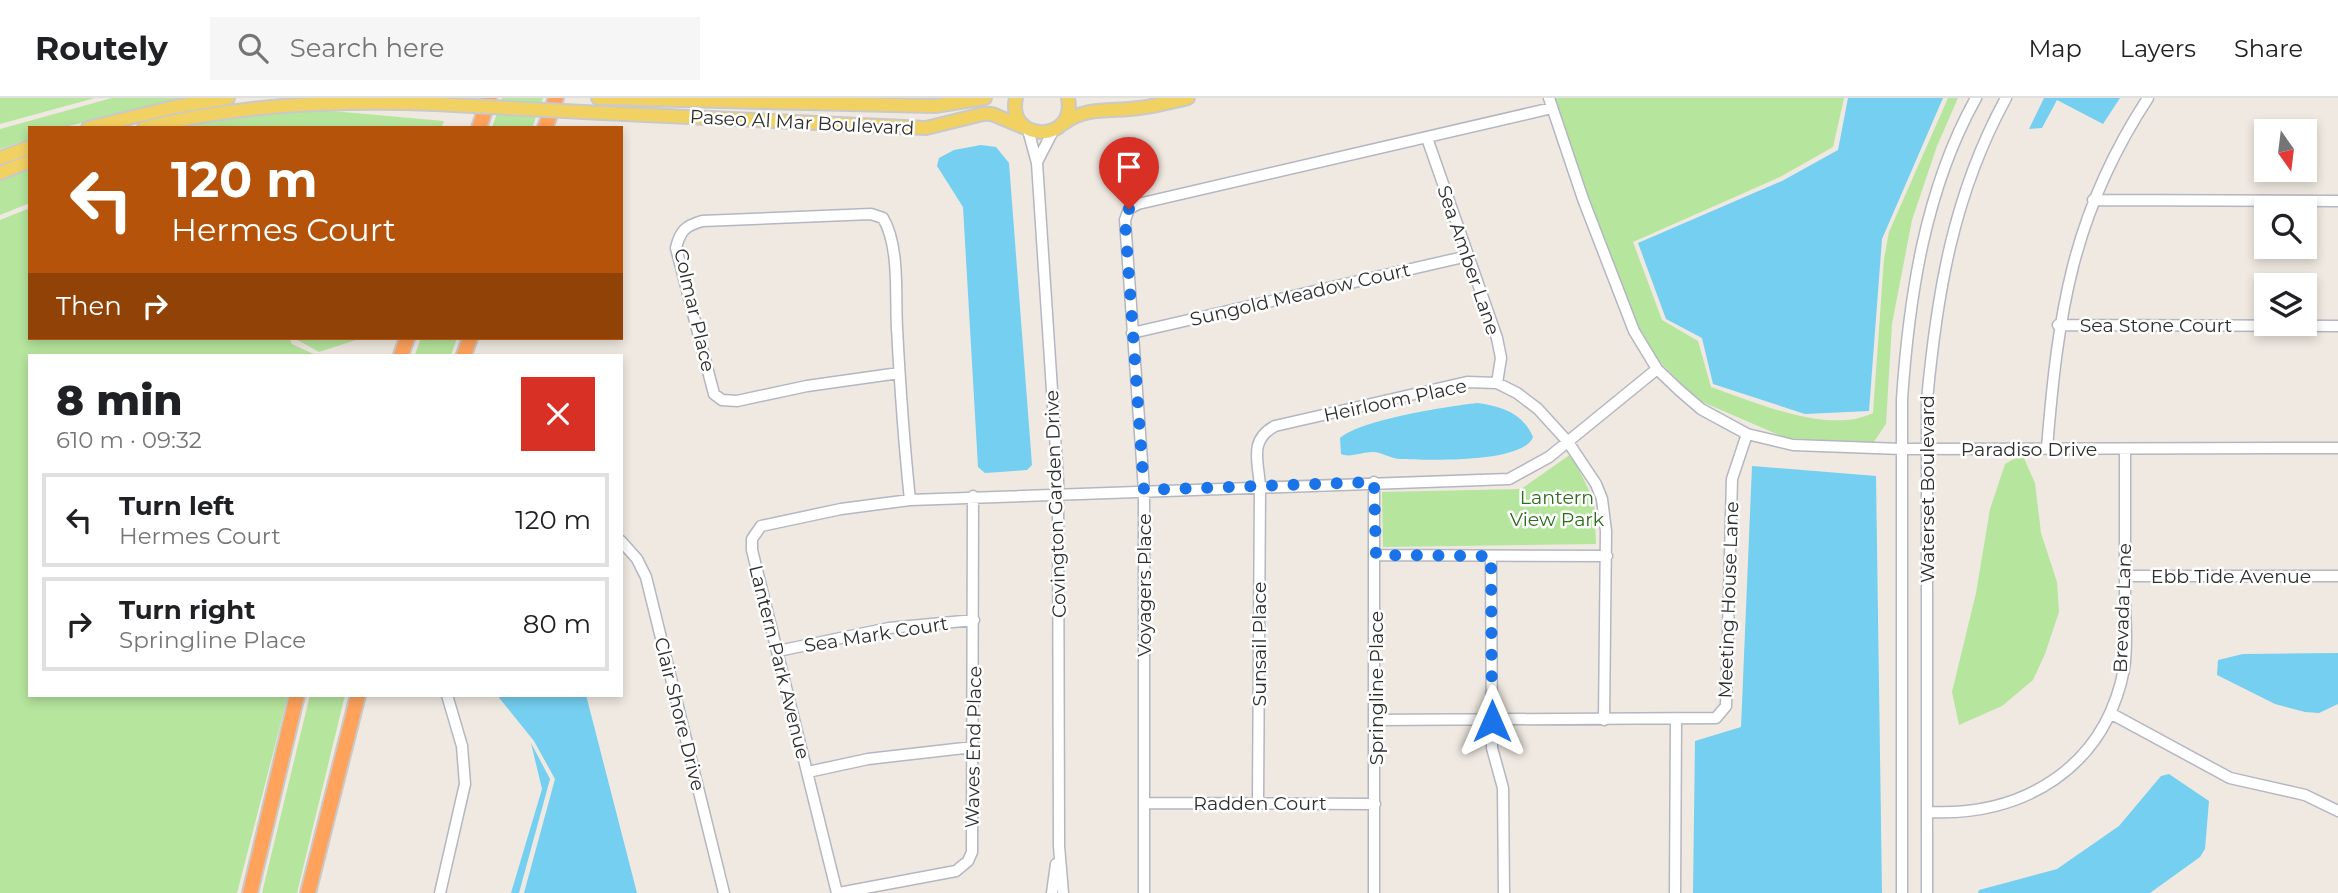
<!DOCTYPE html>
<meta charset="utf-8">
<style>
:root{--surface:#fff;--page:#f6f6f6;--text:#202124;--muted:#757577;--line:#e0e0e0}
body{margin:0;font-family:Montserrat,sans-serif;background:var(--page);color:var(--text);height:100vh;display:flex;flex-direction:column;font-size:26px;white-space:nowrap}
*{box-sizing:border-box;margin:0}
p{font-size:23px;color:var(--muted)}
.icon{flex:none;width:38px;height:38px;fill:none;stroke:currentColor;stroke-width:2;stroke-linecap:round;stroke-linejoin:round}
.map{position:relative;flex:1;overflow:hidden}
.side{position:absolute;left:28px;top:256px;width:595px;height:343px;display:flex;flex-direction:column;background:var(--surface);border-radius:0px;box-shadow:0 4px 10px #0003}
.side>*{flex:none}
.top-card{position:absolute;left:28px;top:28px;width:595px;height:214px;border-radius:0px;box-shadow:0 4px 10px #0003;background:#b45309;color:#fff;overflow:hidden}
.needle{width:46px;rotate:166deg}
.fabs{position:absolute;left:2254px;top:21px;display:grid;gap:14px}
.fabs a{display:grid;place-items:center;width:63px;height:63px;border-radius:0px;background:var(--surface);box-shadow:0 4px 10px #0003;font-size:35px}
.pin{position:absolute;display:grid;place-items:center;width:60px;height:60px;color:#fff;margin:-72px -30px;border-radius:50% 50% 50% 0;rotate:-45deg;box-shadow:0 0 7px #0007}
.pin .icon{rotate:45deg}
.me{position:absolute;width:77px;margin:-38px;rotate:0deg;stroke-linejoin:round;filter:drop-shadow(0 0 5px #0008)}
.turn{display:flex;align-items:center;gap:24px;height:147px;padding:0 28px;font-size:32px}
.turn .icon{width:91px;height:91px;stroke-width:2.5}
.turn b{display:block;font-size:49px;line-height:60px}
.then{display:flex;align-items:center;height:66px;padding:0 28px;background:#0003;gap:14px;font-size:26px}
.round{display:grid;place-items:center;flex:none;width:74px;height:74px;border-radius:0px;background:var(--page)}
.overview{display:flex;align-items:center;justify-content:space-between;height:119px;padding:0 28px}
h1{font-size:42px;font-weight:800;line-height:52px}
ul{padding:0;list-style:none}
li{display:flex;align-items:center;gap:21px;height:94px;margin:0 14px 10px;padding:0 14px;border:4px solid var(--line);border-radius:0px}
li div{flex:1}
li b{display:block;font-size:26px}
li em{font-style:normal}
header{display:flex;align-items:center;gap:42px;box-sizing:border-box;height:98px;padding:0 35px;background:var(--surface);border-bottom:2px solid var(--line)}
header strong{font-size:33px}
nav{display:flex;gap:38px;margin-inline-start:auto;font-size:24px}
.search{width:490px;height:63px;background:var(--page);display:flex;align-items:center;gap:18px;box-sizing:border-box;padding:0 24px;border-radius:0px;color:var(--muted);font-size:26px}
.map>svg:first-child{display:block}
.green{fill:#b6e59e}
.water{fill:#75cff0}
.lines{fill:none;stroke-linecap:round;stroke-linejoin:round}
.minor-casing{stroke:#b4b7c1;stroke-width:13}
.major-casing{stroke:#c9c9c9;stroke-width:16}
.highway-casing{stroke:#c9c9c9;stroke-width:18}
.minor{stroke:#fff;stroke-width:10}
.major{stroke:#f2d163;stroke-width:12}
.highway{stroke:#ffa35c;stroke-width:14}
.major-bridge-casing{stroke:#c9c9c9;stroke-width:16;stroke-linecap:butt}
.major-bridge{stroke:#f2d163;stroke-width:12}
.route{stroke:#1a73e8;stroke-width:12;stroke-dasharray:0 21.6}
.labels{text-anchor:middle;stroke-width:5;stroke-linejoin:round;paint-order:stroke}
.street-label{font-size:19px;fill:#2e2e2e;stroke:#fff}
.park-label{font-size:19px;fill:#2c6e1b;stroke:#fff}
</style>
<header>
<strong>Routely</strong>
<div class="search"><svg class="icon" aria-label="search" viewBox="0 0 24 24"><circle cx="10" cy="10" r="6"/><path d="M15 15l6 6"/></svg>Search here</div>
<nav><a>Map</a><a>Layers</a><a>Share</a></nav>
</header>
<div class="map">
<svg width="2338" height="795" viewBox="0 0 2338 795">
<rect width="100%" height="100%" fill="#efe9e1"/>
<path class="green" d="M0,0H95L0,26Z
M112,0H180L61,30H30V41L0,51V31Z
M502,0H543L532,30H492Z
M1554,0H1844L1833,49L1780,79L1633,144L1662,222L1698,243L1711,289C1754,304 1829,337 1873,315L1884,161L1889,134L1948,0H1958L1937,48L1912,122L1892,226L1886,326L1873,345L1786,340L1698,302L1659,263L1639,231L1587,99Z
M321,12L444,23L441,30H172L232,19Z
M30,67V105L0,117V78Z
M30,110V240H289L292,246L316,257H30V597H288L237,795H0V122Z
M294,240H362L319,254Z
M421,240H457L451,257H415Z
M1571,356L1594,402L1596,446L1383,449L1382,394L1521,391Z
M2022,356L2035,385L2041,435L2057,484L2059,514L2045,556L2033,582L2002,608L1959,627L1952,594L1976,495L1990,411L2005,366Z
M310,597H345L297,795H262Z"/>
<path class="water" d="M1848,0H1943L1882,141L1869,313L1805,316L1713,286L1702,240L1666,221L1638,145L1782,83L1838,52Z
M2044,0H2120L2103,26L2057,2L2042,30L2029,31Z
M981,47L996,49L1009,65L1032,367L1027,372L985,375L978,369L963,109L937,68L939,60L954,52Z
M1477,305C1501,308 1523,315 1533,339C1523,366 1425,362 1399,361C1389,360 1382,354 1373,354C1362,354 1350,360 1341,356L1340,340C1363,321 1445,309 1477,305Z
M1752,368L1876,378L1882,795H1693L1695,643L1741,629Z
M2338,555V606L2319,615L2305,614L2275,606L2217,577L2218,562L2243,556Z
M497,597H586L637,795H524L555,681L534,643Z
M531,645L550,681L519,795H511L542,691Z
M2169,676L2209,703L2205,751L2200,759L2150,795H1978L1979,792L2057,771L2119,728L2161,678Z"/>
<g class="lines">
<g class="minor-casing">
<path id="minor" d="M1549,0L1583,101L1634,233L1657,271L1679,292L1701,311L1747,336L1793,347L1902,351L2338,350
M1028,32L1037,65L1058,383L1059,748L1063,795
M1427,40L1497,240L1501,260L1497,285
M1037,64L1053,33
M2093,102L2338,103
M2058,227L2338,228
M1132,235L1468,158
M899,275L807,288L737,303L722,302L714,296L676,150C680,133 685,128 702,123L871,116L883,120C900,149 895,197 897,230C900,288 904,345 910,402
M2047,350C2058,215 2072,116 2148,0
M1374,384V795
M621,443L637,461L646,479L724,795
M1376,457L1607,458
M1491,458L1492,650L1503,690L1504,795
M2125,478H2338
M778,553L889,530L974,522
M2110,615L2230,680L2305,697L2338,713
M1376,622L1716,620L1726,608L1732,381L1747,336
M808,674L868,661L973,649
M1258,704L1260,388C1258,362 1249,342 1275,328L1467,284L1497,285L1517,295L1538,311L1568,344L1596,386L1602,401L1606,433L1604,622
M1144,705L1375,706
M1928,714C2024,719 2105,669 2124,571C2128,549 2125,523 2125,501C2125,451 2125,401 2125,351
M440,795L465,686L462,648L447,597
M837,795L752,452V441L761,428L841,411L910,402L1509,381L1549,359L1657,271
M839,795L956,773L968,763L972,754L973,398
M1052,795L1056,766
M1144,795V392L1125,122L1129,111L1138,106L1552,10
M1675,795L1676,621
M1902,795V301C1909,199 1925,91 1976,0
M1927,795V302C1937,195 1953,97 2006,0"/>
</g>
<g class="major-casing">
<path id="major" d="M598,0L935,8L985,0
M1016,0C1006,45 1077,46 1068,0
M602,15L926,30L983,16H992L1023,29
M1064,25C1087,8 1113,14 1139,10C1155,8 1172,4 1188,0
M88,30L174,9L228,0
M144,30C240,6 338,2 436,6
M0,60L30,49
M0,75L30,63"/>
</g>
<g class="highway-casing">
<path id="highway" d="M479,30L489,0
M545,30L556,0
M401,257L407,240
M464,257L470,240
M250,795L297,597
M308,795L358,597"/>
</g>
<use href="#minor" class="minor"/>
<use href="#major" class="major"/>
<use href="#highway" class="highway"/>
<g class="major-bridge-casing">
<path id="major-bridge" d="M436,6L602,15"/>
</g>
<use href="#major-bridge" class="major-bridge"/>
</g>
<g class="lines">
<path class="route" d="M1129,111L1125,122L1144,392L1374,384L1376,457L1491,458L1492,623"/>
</g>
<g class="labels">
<g class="street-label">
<text transform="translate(802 24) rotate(3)" y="7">Paseo Al Mar Boulevard</text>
<text transform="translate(1469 162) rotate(71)" y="7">Sea Amber Lane</text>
<text transform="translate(1300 196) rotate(-13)" y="7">Sungold Meadow Court</text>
<text transform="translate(695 212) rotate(77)" y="7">Colmar Place</text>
<text x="2156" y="234">Sea Stone Court</text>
<text transform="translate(1395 302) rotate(-12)" y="7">Heirloom Place</text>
<text x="2029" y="358">Paradiso Drive</text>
<text transform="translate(1927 391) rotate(-90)" y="7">Waterset Boulevard</text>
<text transform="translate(1055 406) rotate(-92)" y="7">Covington Garden Drive</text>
<text x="2231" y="485">Ebb Tide Avenue</text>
<text transform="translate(1144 487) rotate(-90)" y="7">Voyagers Place</text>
<text transform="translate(1728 502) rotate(-88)" y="7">Meeting House Lane</text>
<text transform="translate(2122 510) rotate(-88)" y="7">Brevada Lane</text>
<text transform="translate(876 536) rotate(-9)" y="7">Sea Mark Court</text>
<text transform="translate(1259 546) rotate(-90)" y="7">Sunsail Place</text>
<text transform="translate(780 564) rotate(76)" y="7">Lantern Park Avenue</text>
<text transform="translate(1376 590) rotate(-90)" y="7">Springline Place</text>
<text transform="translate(680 616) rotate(76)" y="7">Clair Shore Drive</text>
<text transform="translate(973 649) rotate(-89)" y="7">Waves End Place</text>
<text x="1260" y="712">Radden Court</text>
</g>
<g class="park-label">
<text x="1557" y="406">Lantern<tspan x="1557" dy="22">View Park</tspan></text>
</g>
</g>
</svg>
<div class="fabs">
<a><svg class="needle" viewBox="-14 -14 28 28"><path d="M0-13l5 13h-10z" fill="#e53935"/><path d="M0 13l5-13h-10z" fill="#757577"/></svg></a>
<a><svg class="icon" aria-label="search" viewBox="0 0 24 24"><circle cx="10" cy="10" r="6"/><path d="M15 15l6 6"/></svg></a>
<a><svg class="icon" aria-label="layers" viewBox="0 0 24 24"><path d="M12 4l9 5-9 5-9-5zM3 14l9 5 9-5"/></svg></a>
</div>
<div class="pin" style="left:1129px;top:111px;background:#d93025"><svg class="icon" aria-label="arrive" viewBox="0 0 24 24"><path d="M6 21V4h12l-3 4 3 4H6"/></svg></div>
<svg class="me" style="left:1492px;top:623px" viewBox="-20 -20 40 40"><path d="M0-17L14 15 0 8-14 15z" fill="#1a73e8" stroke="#fff" stroke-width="4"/></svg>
<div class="top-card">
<div class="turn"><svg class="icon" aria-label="left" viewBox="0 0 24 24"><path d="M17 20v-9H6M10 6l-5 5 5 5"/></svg><div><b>120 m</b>Hermes Court</div></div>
<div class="then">Then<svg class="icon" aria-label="right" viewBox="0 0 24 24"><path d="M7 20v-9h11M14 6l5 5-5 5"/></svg></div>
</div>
<section class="side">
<div class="overview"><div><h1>8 min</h1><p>610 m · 09:32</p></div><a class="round" style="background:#d93025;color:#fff"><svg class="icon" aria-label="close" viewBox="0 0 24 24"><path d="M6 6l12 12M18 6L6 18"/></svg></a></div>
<ul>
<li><svg class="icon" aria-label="left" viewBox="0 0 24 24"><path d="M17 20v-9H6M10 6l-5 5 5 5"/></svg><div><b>Turn left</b><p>Hermes Court</p></div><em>120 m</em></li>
<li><svg class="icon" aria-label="right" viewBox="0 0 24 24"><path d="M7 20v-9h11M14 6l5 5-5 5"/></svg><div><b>Turn right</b><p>Springline Place</p></div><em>80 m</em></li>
</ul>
</section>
</div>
